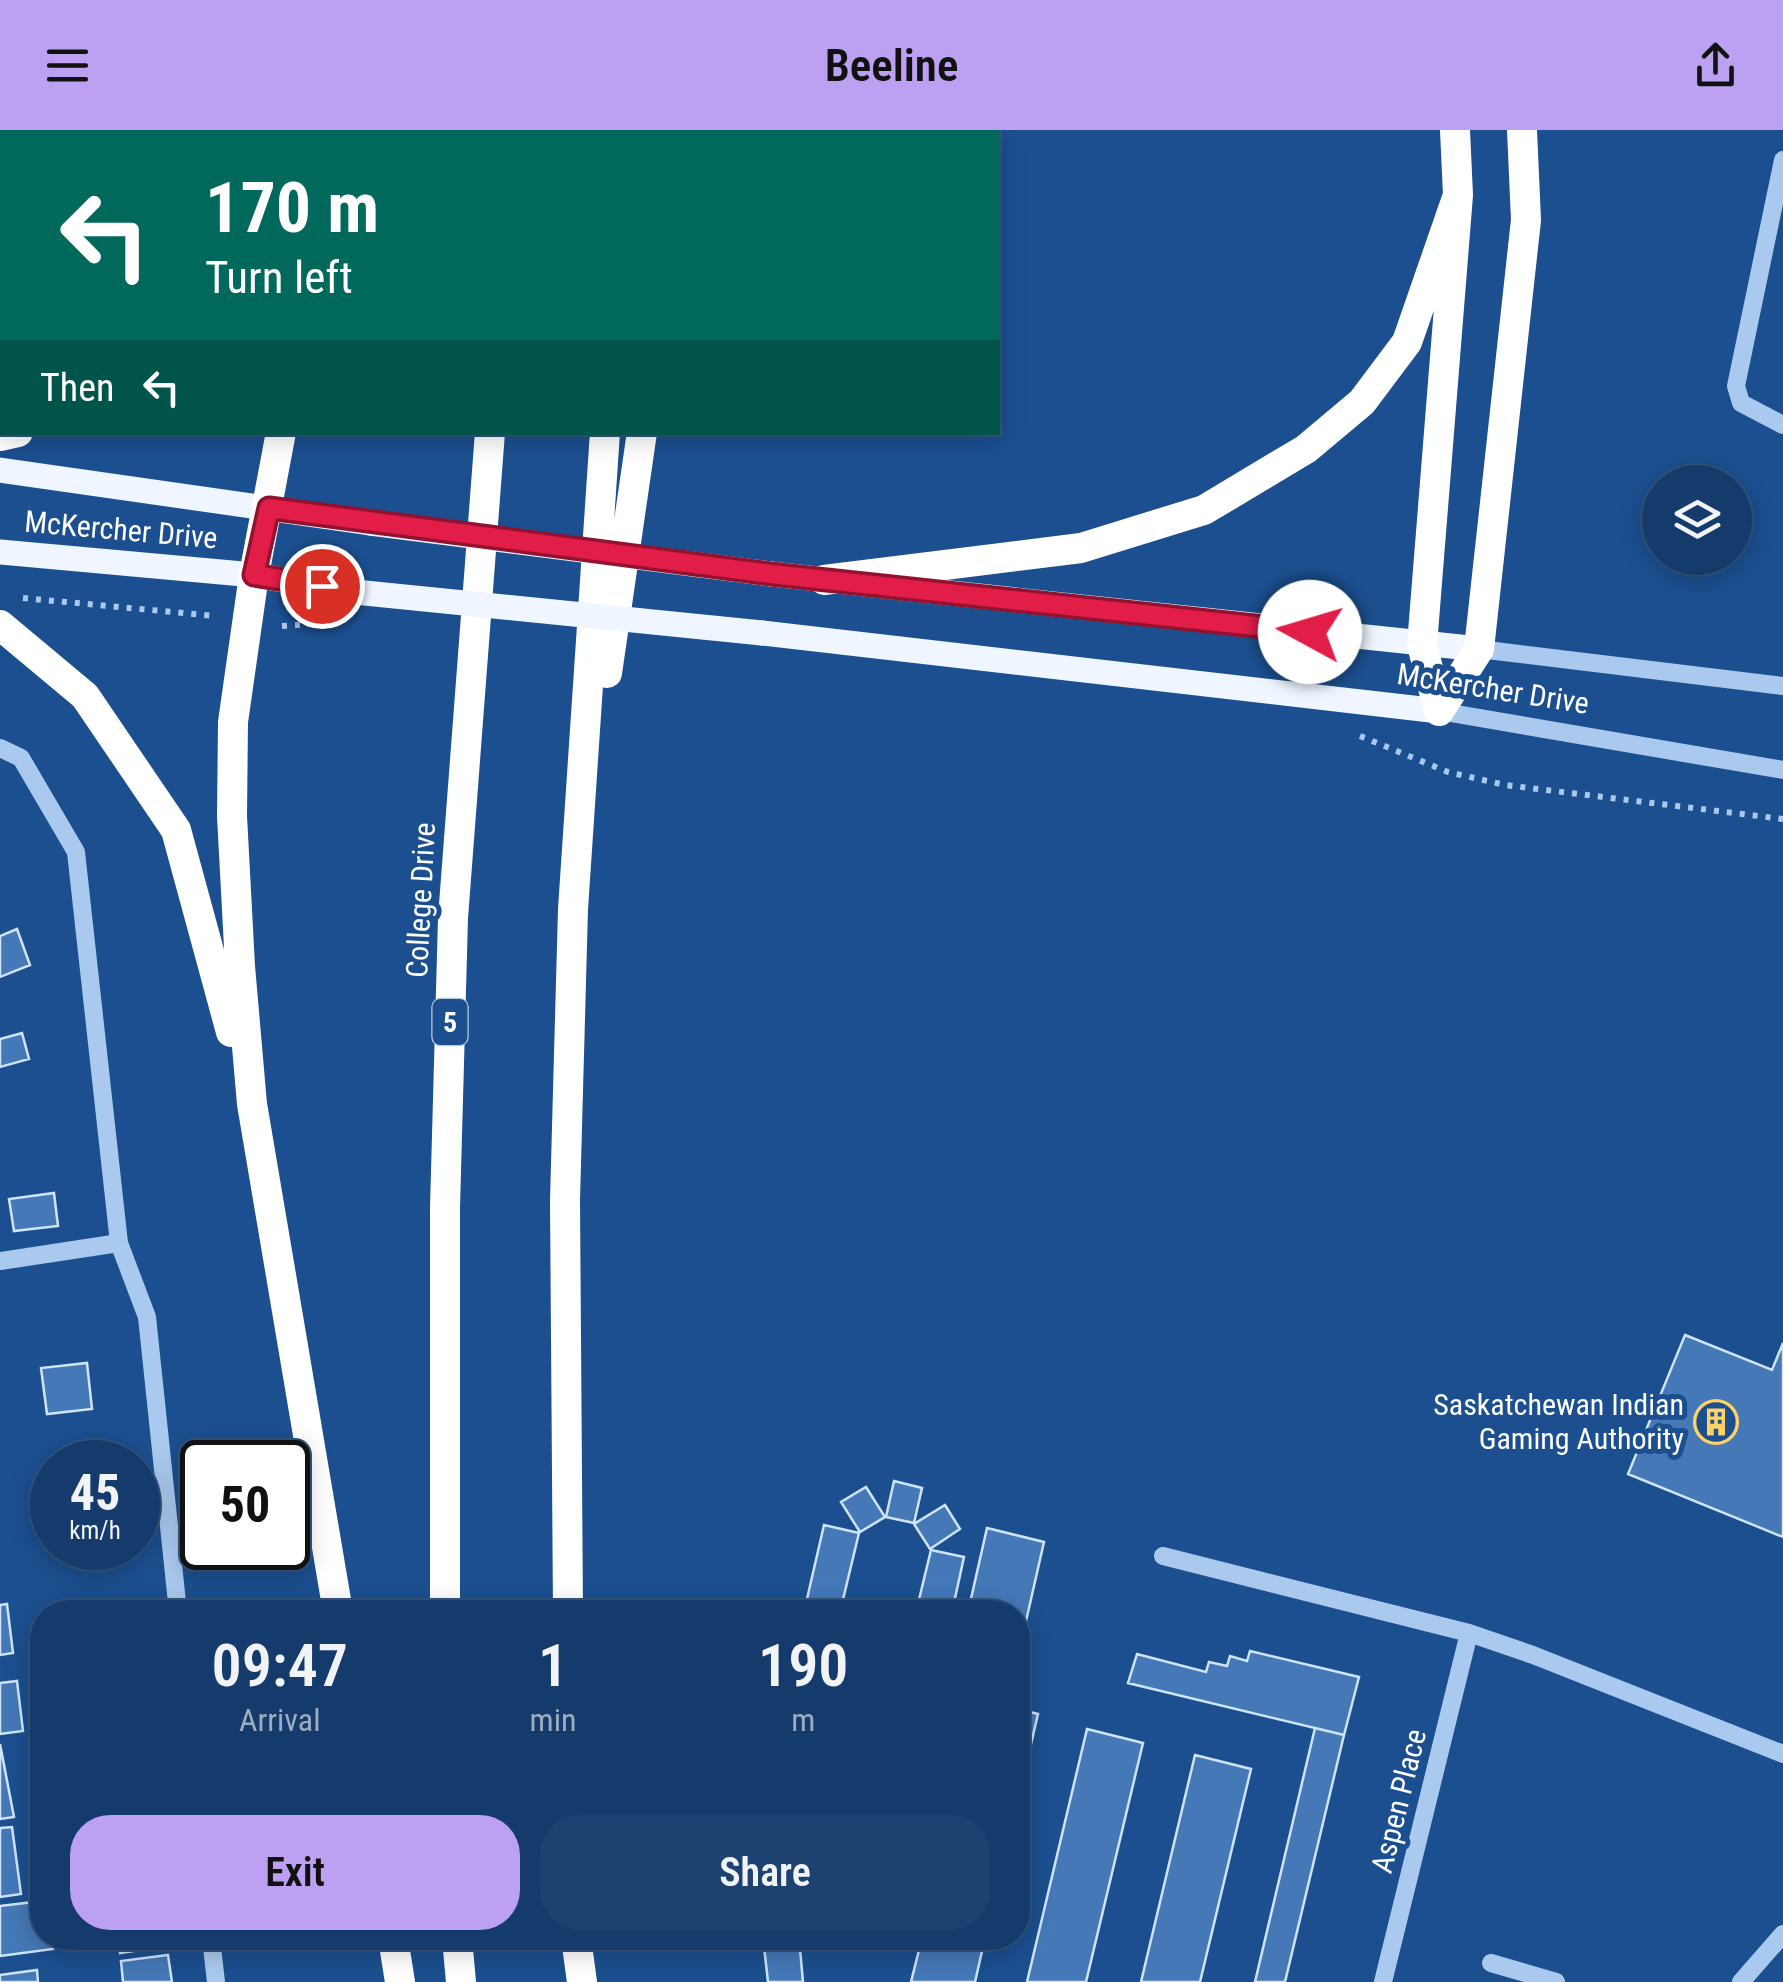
<!DOCTYPE html>
<style>
:root{--surface:#143b6b;--page:#1d4271;--text:#f1f3f6;--muted:#9dadc1;--line:#33557e;--accent:#bca0f2}
body{margin:0;font-family:"Roboto Condensed",sans-serif;background:var(--page);color:var(--text);height:100vh;display:flex;flex-direction:column;font-size:38px;white-space:nowrap}
*{box-sizing:border-box;margin:0}
p{font-size:32px;color:var(--muted)}
.icon{flex:none;width:55px;height:55px;fill:none;stroke:currentColor;stroke-width:2;stroke-linecap:round;stroke-linejoin:round}
.map{position:relative;flex:1;overflow:hidden}
.details{position:absolute;left:30px;top:1470px;width:1000px;height:350px;display:flex;flex-direction:column;background:var(--surface);border-radius:40px;box-shadow:0 5px 25px #0003,0 0 0 2px var(--line)}
.details>*{flex:none}
.hud{position:absolute;left:0px;top:0px;width:1000px;height:305px;box-shadow:0 5px 25px #0003,0 0 0 2px var(--line);background:#00695c;color:#fff;overflow:hidden}
.buttons{position:absolute;left:1642px;top:335px;display:grid;gap:20px}
.buttons a{display:grid;place-items:center;width:110px;height:110px;border-radius:50%;background:var(--surface);box-shadow:0 5px 25px #0003,0 0 0 2px var(--line);font-size:50px}
.speed{position:absolute;left:30px;top:1310px;display:flex;gap:20px;font-size:50px;font-weight:700;text-align:center}
.speed>*{display:grid;place-content:center;width:130px;height:130px;border-radius:50%;background:var(--surface);box-shadow:0 5px 25px #0003,0 0 0 2px var(--line);line-height:1}
.speed small{font-size:25px;font-weight:400}
.speed .limit{border:5px solid #111;border-radius:15px;background:#fff;color:#111}
.pin{position:absolute;display:grid;place-items:center;width:85px;height:85px;color:#fff;margin:-42px;border:5px solid #fff;border-radius:50%;box-shadow:0 2px 10px #0007}
.me{position:absolute;width:110px;margin:-55px;rotate:276deg;stroke-linejoin:round;filter:drop-shadow(0 0 8px #0008)}
.turn{display:flex;align-items:center;gap:35px;height:210px;padding:0 40px;font-size:45px}
.turn .icon{width:130px;height:130px;stroke-width:2.5}
.turn b{display:block;font-size:70px;line-height:85px}
.then{display:flex;align-items:center;height:95px;padding:0 40px;background:#0003;gap:20px;font-size:38px}
.eta{display:flex;justify-content:space-evenly;align-items:center;height:170px;text-align:center}
.eta b{font-size:60px;font-weight:600;line-height:70px}
.action{display:flex;gap:20px;margin-top:auto;padding:20px 40px}
.action a{flex:1;height:115px;border-radius:40px;background:var(--accent);color:#111;font-size:40px;font-weight:600;line-height:115px;text-align:center}
.action a+a{background:var(--page);color:var(--text)}
header{display:flex;justify-content:space-between;align-items:center;height:130px;padding:0 40px;background:var(--accent);color:#111;font-size:45px;font-weight:600}
.map>svg:first-child{display:block}
.building{fill:#4478b7;stroke:#cfe3fa;stroke-width:2.5}
.lines{fill:none;stroke-linecap:round;stroke-linejoin:round}
.path{stroke:#a9c9ee;stroke-width:6;stroke-dasharray:5 8;stroke-linecap:butt}
.minor{stroke:#a9c9ee;stroke-width:18}
.major{stroke:#f0f6ff;stroke-width:25}
.highway{stroke:#fff;stroke-width:30}
.major-bridge{stroke:#f0f6ff;stroke-width:25}
.route-casing{stroke:#92132f;stroke-width:25}
.route{stroke:#e11d48;stroke-width:18}
.labels{text-anchor:middle;stroke-width:10;stroke-linejoin:round;paint-order:stroke}
.shield{fill:#1b4f8f;stroke:#bbcadd;stroke-width:2.5}
.shield-label{font-size:28px;font-weight:bold;fill:#fff}
.street-label{font-size:30px;fill:#fff;stroke:#1b4f8f}
.poi-label{font-size:30px;fill:#fff;stroke:#1b4f8f;text-anchor:end}
</style>
<header><svg class="icon" aria-label="menu" viewBox="0 0 24 24"><path d="M4 6h16M4 12h16M4 18h16"/></svg>Beeline<svg class="icon" aria-label="share" viewBox="0 0 24 24"><path d="M12 15V3M7 8l5-5 5 5M5 13v7h14v-7"/></svg></header>
<div class="map">
<svg width="1783" height="1852" viewBox="0 0 1783 1852">
<rect width="100%" height="100%" fill="#1b4f8f"/>
<path class="building" d="M17,799L30,835L0,847V806Z
M22,903L29,929L0,937V909Z
M54,1063L58,1096L14,1101L9,1069Z
M1685,1205L1772,1240L1783,1213V1407L1628,1344Z
M87,1233L92,1279L47,1284L41,1238Z
M894,1351L922,1358L914,1393L886,1387Z
M866,1357L885,1387L860,1402L841,1372Z
M945,1375L960,1399L930,1419L914,1394Z
M824,1395L859,1403L840,1482H804Z
M987,1398L1044,1412L1019,1522L1018,1482H968Z
M76,1418H122L124,1433L78,1438Z
M931,1420L964,1427L952,1482H916Z
M7,1474L13,1523L0,1525V1475Z
M1250,1521L1359,1547L1344,1605L1128,1553L1137,1524L1206,1542L1209,1532L1227,1536L1230,1526L1247,1531Z
M17,1551L23,1601L0,1604V1553Z
M1018,1579L1038,1584L1018,1670Z
M1315,1598L1344,1605L1285,1852H1255Z
M1087,1599L1143,1613L1086,1852H1027Z
M0,1614L14,1687L0,1689Z
M1195,1625L1251,1639L1200,1852H1141Z
M12,1697L21,1764L0,1767V1698Z
M42,1771V1808H52L53,1819L0,1826V1776Z
M118,1808H167L168,1816L120,1823Z
M763,1808H799L803,1852H768Z
M922,1808H985L975,1852H911Z
M168,1825L172,1852H123L121,1831Z
M37,1840L38,1852H0V1845Z"/>
<g class="lines">
<path class="path" d="M23,468L215,486
M282,496L325,493
M1360,606L1448,642L1505,655L1783,689"/>
<path class="minor" d="M204,2V0
M1783,30L1736,256L1741,273L1783,295
M0,179H2
M1479,519L1783,556
M1439,581L1783,640
M0,618L21,628L76,722L119,1113L147,1187L178,1482
M0,1131L119,1113
M1163,1426L1469,1503L1533,1525L1783,1624
M211,1808L216,1852
M1491,1833L1556,1852
M1383,1852L1469,1503
M1741,1852L1783,1804"/>
<path class="major" d="M0,340L370,393
M0,422L254,445L355,462
M771,444L1479,519
M762,503L1439,581"/>
<path class="highway" d="M331,2V0
M518,2L519,0
M636,2V0
M706,2L707,0
M281,302L254,445L233,592L232,686L240,836L252,974L338,1482
M0,306L18,302
M824,450L1081,418L1204,380L1306,319L1362,272L1407,212L1458,65
M0,495L85,566L176,700L231,902
M607,543L642,302
M1439,581L1479,519L1526,90L1522,0
M1439,581L1422,515L1458,65L1455,0
M445,1482V1078L453,788L490,302
M568,1482L565,1070L573,779L605,302
M393,1808L400,1852
M457,1808L461,1852
M576,1808L582,1852"/>
<path class="major-bridge" d="M370,393L771,444
M355,462L762,503"/>
</g>
<g class="lines">
<g class="route-casing">
<path id="route" d="M322,456L254,445L269,378L771,444L1310,502"/>
</g>
<use href="#route" class="route"/>
</g>
<defs>
<g id="building-ring" transform="scale(2.25)"><circle r="9.5" fill="#1b4f8f" stroke="#ffd166" stroke-width="1.5"/><path d="M-4-6H4V6H1V3H-1V6H-4ZM-2.5-4.3h1.7v1.8h-1.7ZM.8-4.3h1.7v1.8H.8ZM-2.5-1h1.7V.8h-1.7ZM.8-1h1.7V.8H.8Z" fill="#ffd166"/></g>
</defs>
<g fill-rule="evenodd">
<use href="#building-ring" x="1716" y="1292"/>
</g>
<g class="labels">
<rect class="shield" x="432.5" y="869" width="35" height="46" rx="8"/>
<g class="shield-label">
<text x="450" y="902">5</text>
</g>
<g class="street-label">
<text transform="translate(121 400) rotate(5)" y="10">McKercher Drive</text>
<text transform="translate(1493 559) rotate(9)" y="10">McKercher Drive</text>
<text transform="translate(421 770) rotate(-87)" y="10">College Drive</text>
<text transform="translate(1399 1671) rotate(-76)" y="10">Aspen Place</text>
</g>
<g class="poi-label">
<text x="1684" y="1285">Saskatchewan Indian<tspan x="1684" dy="34">Gaming Authority</tspan></text>
</g>
</g>
</svg>
<div class="buttons">
<a><svg class="icon" aria-label="layers" viewBox="0 0 24 24"><path d="M12 4l9 5-9 5-9-5zM3 14l9 5 9-5"/></svg></a>
</div>
<div class="speed"><div>45<small>km/h</small></div><div class="limit">50</div></div>
<div class="pin" style="left:322px;top:456px;background:#d93025"><svg class="icon" aria-label="arrive" viewBox="0 0 24 24"><path d="M6 21V4h12l-3 4 3 4H6"/></svg></div>
<svg class="me" style="left:1310px;top:502px" viewBox="-20 -20 40 40"><circle r="19" fill="#fff"/><path d="M0-13L10 11 0 6-10 11z" fill="#e11d48"/></svg>
<div class="hud">
<div class="turn"><svg class="icon" aria-label="left" viewBox="0 0 24 24"><path d="M17 20v-9H6M10 6l-5 5 5 5"/></svg><div><b>170 m</b>Turn left</div></div>
<div class="then">Then<svg class="icon" aria-label="left" viewBox="0 0 24 24"><path d="M17 20v-9H6M10 6l-5 5 5 5"/></svg></div>
</div>
<section class="details">
<div class="eta">
<div><b>09:47</b><p>Arrival</p></div>
<div><b>1</b><p>min</p></div>
<div><b>190</b><p>m</p></div>
</div>
<div class="action"><a>Exit</a><a>Share</a></div>
</section>
</div>
